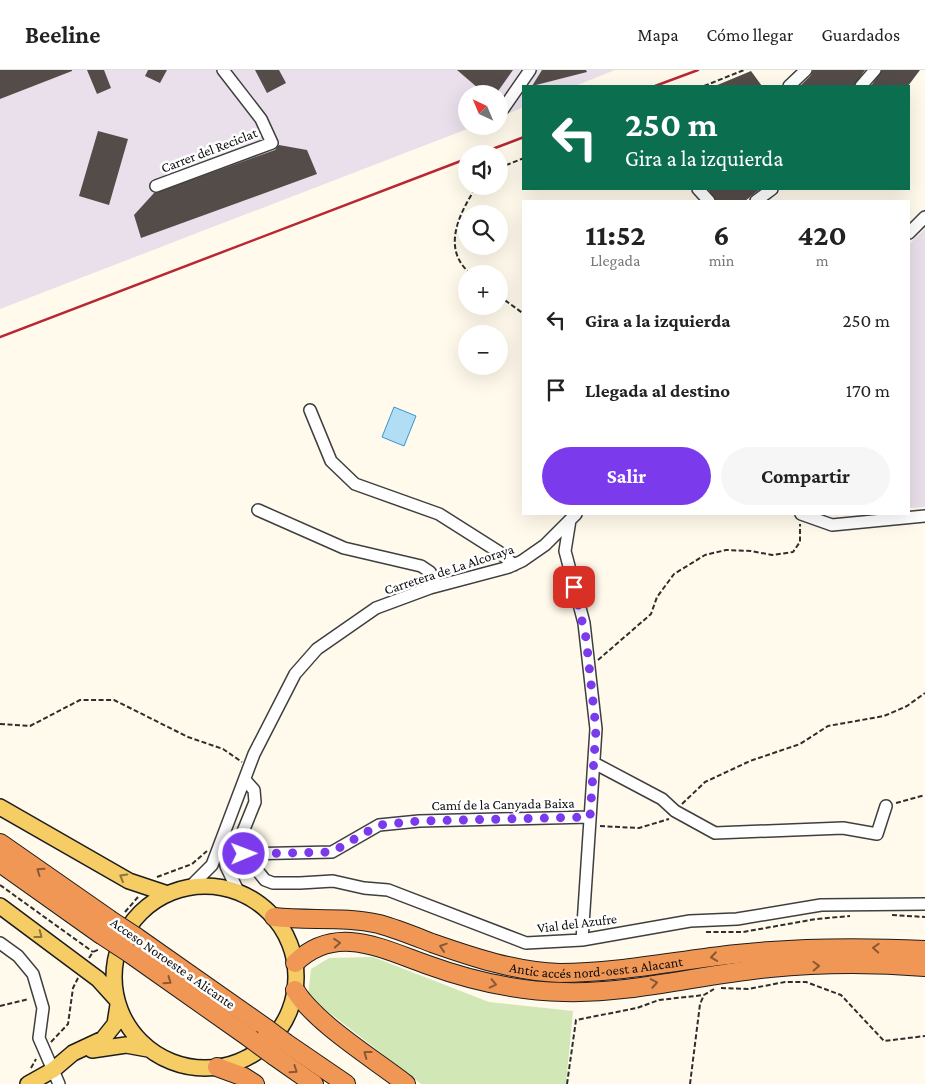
<!DOCTYPE html>
<html lang="es">
<meta charset="utf-8">
<style>
:root{--surface:#fff;--page:#f6f6f6;--text:#222;--muted:#767676;--line:#e0e0e0;--accent:#7c3aed}
body{margin:0;font-family:"Crimson Pro",serif;background:var(--page);color:var(--text);height:100vh;display:flex;flex-direction:column;font-size:19px;white-space:nowrap}
*{box-sizing:border-box;margin:0}
p{font-size:16px;color:var(--muted)}
.icon{flex:none;width:28px;height:28px;fill:none;stroke:currentColor;stroke-width:2;stroke-linecap:round;stroke-linejoin:round}
.map{position:relative;flex:1;overflow:hidden}
.panel{position:absolute;left:522px;top:130px;width:388px;height:315px;display:flex;flex-direction:column;background:var(--surface);border-radius:0px;box-shadow:0 5px 20px #0002}
.panel>*{flex:none}
.banner{position:absolute;left:522px;top:15px;width:388px;height:105px;border-radius:0px;box-shadow:0 5px 20px #0002;background:#0b6e4f;color:#fff;overflow:hidden}
.needle{width:32px;rotate:316deg}
.buttons{position:absolute;left:458px;top:15px;display:grid;gap:10px}
.buttons a{display:grid;place-items:center;width:50px;height:50px;border-radius:50%;background:var(--surface);box-shadow:0 5px 20px #0002;font-size:25px}
.pin{position:absolute;display:grid;place-items:center;width:42px;height:42px;color:#fff;margin:-21px;border-radius:10px;box-shadow:0 2px 8px #0006}
.me{position:absolute;width:55px;margin:-28px;rotate:89deg;stroke-linejoin:round;filter:drop-shadow(0 0 4px #0008)}
.turn{display:flex;align-items:center;gap:18px;height:105px;padding:0 20px;font-size:22px}
.turn .icon{width:65px;height:65px;stroke-width:2.5}
.turn b{display:block;font-size:35px;line-height:42px}
.eta{display:flex;justify-content:space-evenly;align-items:center;height:85px;text-align:center}
.eta b{font-size:30px;font-weight:700;line-height:35px}
.button{display:flex;gap:10px;margin-top:auto;padding:10px 20px}
.button a{flex:1;height:58px;border-radius:30px;background:var(--accent);color:#fff;font-size:20px;font-weight:700;line-height:58px;text-align:center}
.button a+a{background:var(--page);color:var(--text)}
ul{padding:0;list-style:none}
li{display:flex;align-items:center;gap:15px;height:70px;padding:0 20px}
li div{flex:1}
li b{display:block;font-size:19px}
li em{font-style:normal}
header{display:flex;align-items:center;gap:30px;box-sizing:border-box;height:70px;padding:0 25px;background:var(--surface);border-bottom:1px solid var(--line)}
header strong{font-size:24px}
nav{display:flex;gap:28px;margin-inline-start:auto;font-size:18px}
.map>svg:first-child{display:block}
.industrial{fill:#e9e0eb}
.green{fill:#d1e7b6}
.water{fill:#b1def4;stroke:#3a96ca}
.building{fill:#544c48}
.lines{fill:none;stroke-linecap:round;stroke-linejoin:round}
.minor-casing{stroke:#3f3f3f;stroke-width:14}
.major-casing{stroke:#1d1d1d;stroke-width:18}
.highway-casing{stroke:#1d1d1d;stroke-width:20}
.path{stroke:#2e2e2e;stroke-width:2;stroke-dasharray:5 2.5;stroke-linecap:butt}
.minor{stroke:#fff;stroke-width:11}
.major{stroke:#f5cd64;stroke-width:15}
.highway{stroke:#f19756;stroke-width:18}
.rail{stroke:#b82734;stroke-width:2.5}
.highway-bridge-casing{stroke:#1d1d1d;stroke-width:20;stroke-linecap:butt}
.highway-bridge{stroke:#f19756;stroke-width:18}
.oneway{stroke:#8a5835}
.oneway2{stroke:#8c763c}
.route{stroke:#7c3aed;stroke-width:9;stroke-dasharray:0 16.2}
.labels{text-anchor:middle;stroke-width:5;stroke-linejoin:round;paint-order:stroke}
.street-label{font-size:14px;fill:#0c0c0c;stroke:#fff}
</style>
<header>
<strong>Beeline</strong>
<nav><a>Mapa</a><a>Cómo llegar</a><a>Guardados</a></nav>
</header>
<div class="map">
<svg width="925" height="1014" viewBox="0 0 925 1014">
<rect width="100%" height="100%" fill="#fffaeb"/>
<path class="industrial" d="M0,0H615L575,16H524V37L499,47V24H466V56H475L0,239Z
M925,159V437L909,438V174Z"/>
<path class="green" d="M373,887L489,932L573,941L566,1014H421L308,926L311,899L329,888Z"/>
<path class="water" d="M394,337L416,346L404,376L382,367Z"/>
<path class="building" d="M0,0H72V1L0,29Z
M87,0H104L111,18L97,24Z
M148,0H167L160,13L145,6Z
M255,0H279L286,13L267,23Z
M457,0H513L496,24H485Z
M542,0H586L587,2L532,16Z
M813,0H865L854,16H800L811,5Z
M882,0H920L908,16H871Z
M751,1L762,16H715Z
M98,61L128,69L109,135L79,126Z
M279,75L307,80L317,104L141,168L134,145L154,123L275,80Z
M708,119H760L745,131H716Z"/>
<g class="lines">
<g class="minor-casing">
<path id="minor" d="M789,16L806,0
M861,16L875,0
M503,39L530,0
M156,116L272,73L261,49L223,0
M698,119L709,131
M756,131L772,119
M909,163L925,147
M310,340L331,391L355,414L439,444L499,482L514,495
M258,440L344,478L421,496L430,502L437,516
M801,444L832,455L925,446
M570,450L565,481L584,553L596,659L582,870
M594,693L662,729L675,741L715,763L843,758L877,764L886,736
M245,710L254,720L255,732L242,764L244,784L265,810L273,813H300L333,811L364,818L388,820L526,873L582,870L690,851L737,849L821,835L925,834
M226,766V796L239,823
M244,784L332,782L379,755L419,751L590,747
M189,818L212,795L254,684L295,604L317,579L376,538L430,518L509,497L522,491L545,475L576,444
M0,873L18,886L33,904L43,938L39,968L59,1014"/>
</g>
<g class="major-casing">
<path id="major" d="M0,737L129,811L168,824
M114 907a91 91 0 1 1 182 0a91 91 0 1 1-182 0Z
M0,836L98,909L117,930
M92,980L126,975L148,979
M28,1014L53,1000L73,983L103,969L115,954L118,935"/>
</g>
<g class="highway-casing">
<g id="highway">
<path d="M0,773L109,849"/>
<path d="M0,793L100,864"/>
<path id="s1" d="M274,847C309,851 344,846 379,854C397,859 414,866 432,873C472,887 517,902 560,903C620,903 678,890 737,884C801,877 860,877 925,880"/>
<path d="M135,866L266,958"/>
<path d="M129,883L251,969"/>
<path d="M295,893C336,853 382,879 428,895C472,911 517,921 564,922C633,924 702,904 770,898C821,893 874,893 925,897"/>
<path d="M295,920C315,953 374,989 406,1014"/>
<path d="M286,973L346,1014"/>
<path d="M274,986L314,1014"/>
<path d="M217,997L244,1007L255,1014"/>
</g>
</g>
<path class="path" d="M704,16L744,0
M499,98L524,88
M471,204C440,179 460,142 477,116
M499,226L524,244
M598,590L651,544L657,527L674,504L705,485L726,480L751,481L772,485L793,482L800,472V454
M0,654L30,656L80,630H114L188,667L223,679L242,692
M896,733L925,725
M682,734L705,712L750,691L800,674L828,656L884,646L907,636L925,623
M600,756L639,758L669,749
M157,807L192,794L207,781
M0,815L93,882
M125,842L138,827
M892,845L925,847
M706,862H743L816,849L850,846
M89,888L93,882L100,879
M721,918L748,919L785,912H806L841,925L884,971L925,966
M0,936L29,929
M51,972L68,954L73,918L78,908
M31,998L36,989
M567,1014L576,950L637,938L659,930L704,925
M690,1014L700,934L704,925L714,919"/>
<use href="#minor" class="minor"/>
<use href="#major" class="major"/>
<use href="#highway" class="highway"/>
<path class="rail" d="M655,16L698,0
M479,84L524,67
M0,267L466,89"/>
<g class="highway-bridge-casing">
<path id="highway-bridge" d="M109,849L135,866
M100,864L129,883
M266,958L286,973
M251,969L274,986"/>
</g>
<use href="#highway-bridge" class="highway-bridge"/>
</g>
<defs><path id="oneway-chevron" d="M-2-3.5L2.5 0L-2 3.5" fill="none" stroke-width="1.6" stroke-linecap="round" stroke-linejoin="round" transform="scale(1.25)"/></defs>
<g class="oneway">
<use href="#oneway-chevron" transform="translate(40 801) rotate(-145)"/>
<use href="#oneway-chevron" transform="translate(337 873) rotate(-5)"/>
<use href="#oneway-chevron" transform="translate(443 877) rotate(-162)"/>
<use href="#oneway-chevron" transform="translate(876 878) rotate(-177)"/>
<use href="#oneway-chevron" transform="translate(714 887) rotate(172)"/>
<use href="#oneway-chevron" transform="translate(816 896) rotate(-2)"/>
<use href="#oneway-chevron" transform="translate(168 911) rotate(35)"/>
<use href="#oneway-chevron" transform="translate(654 913) rotate(-10)"/>
<use href="#oneway-chevron" transform="translate(493 914) rotate(13)"/>
<use href="#oneway-chevron" transform="translate(367 984) rotate(-143)"/>
<use href="#oneway-chevron" transform="translate(294 1000) rotate(35)"/>
</g>
<g class="oneway2">
<use href="#oneway-chevron" transform="translate(123 807) rotate(-150)"/>
<use href="#oneway-chevron" transform="translate(39 865) rotate(37)"/>
</g>
<g class="lines">
<path class="route" d="M244,784L332,782L379,755L419,751L590,747L596,659L586,568L574,517"/>
</g>
<g class="labels">
<g class="street-label">
<text transform="translate(209 80) rotate(-21)" y="5">Carrer del Reciclat</text>
<text transform="translate(449 499) rotate(-18)" y="5">Carretera de La Alcoraya</text>
<text transform="translate(503 734) rotate(-1)" y="5">Camí de la Canyada Baixa</text>
<text transform="translate(577 853) rotate(-7)" y="5">Vial del Azufre</text>
<text transform="translate(173 893) rotate(35)" y="5">Acceso Noroeste a Alicante</text>
<text dy="5" stroke="none"><textPath href="#s1" startOffset="330">Antic accés nord-oest a Alacant</textPath></text>
</g>
</g>
</svg>
<div class="buttons">
<a><svg class="needle" viewBox="-14 -14 28 28"><path d="M0-13l5 13h-10z" fill="#e53935"/><path d="M0 13l5-13h-10z" fill="#767676"/></svg></a>
<a><svg class="icon" aria-label="sound" viewBox="0 0 24 24"><path d="M4 9h4l5-4v14l-5-4H4zM17 9q2 3 0 6"/></svg></a>
<a><svg class="icon" aria-label="search" viewBox="0 0 24 24"><circle cx="10" cy="10" r="6"/><path d="M15 15l6 6"/></svg></a>
<a>+</a>
<a>−</a>
</div>
<div class="pin" style="left:574px;top:517px;background:#d93025"><svg class="icon" aria-label="arrive" viewBox="0 0 24 24"><path d="M6 21V4h12l-3 4 3 4H6"/></svg></div>
<svg class="me" style="left:244px;top:784px" viewBox="-20 -20 40 40"><circle r="17" fill="#7c3aed" stroke="#fff" stroke-width="3"/><path d="M0-11L8 9 0 5-8 9z" fill="#fff"/></svg>
<div class="banner">
<div class="turn"><svg class="icon" aria-label="left" viewBox="0 0 24 24"><path d="M17 20v-9H6M10 6l-5 5 5 5"/></svg><div><b>250 m</b>Gira a la izquierda</div></div>
</div>
<section class="panel">
<div class="eta">
<div><b>11:52</b><p>Llegada</p></div>
<div><b>6</b><p>min</p></div>
<div><b>420</b><p>m</p></div>
</div>
<ul>
<li><svg class="icon" aria-label="left" viewBox="0 0 24 24"><path d="M17 20v-9H6M10 6l-5 5 5 5"/></svg><div><b>Gira a la izquierda</b></div><em>250 m</em></li>
<li><svg class="icon" aria-label="arrive" viewBox="0 0 24 24"><path d="M6 21V4h12l-3 4 3 4H6"/></svg><div><b>Llegada al destino</b></div><em>170 m</em></li>
</ul>
<div class="button"><a>Salir</a><a>Compartir</a></div>
</section>
</div>
